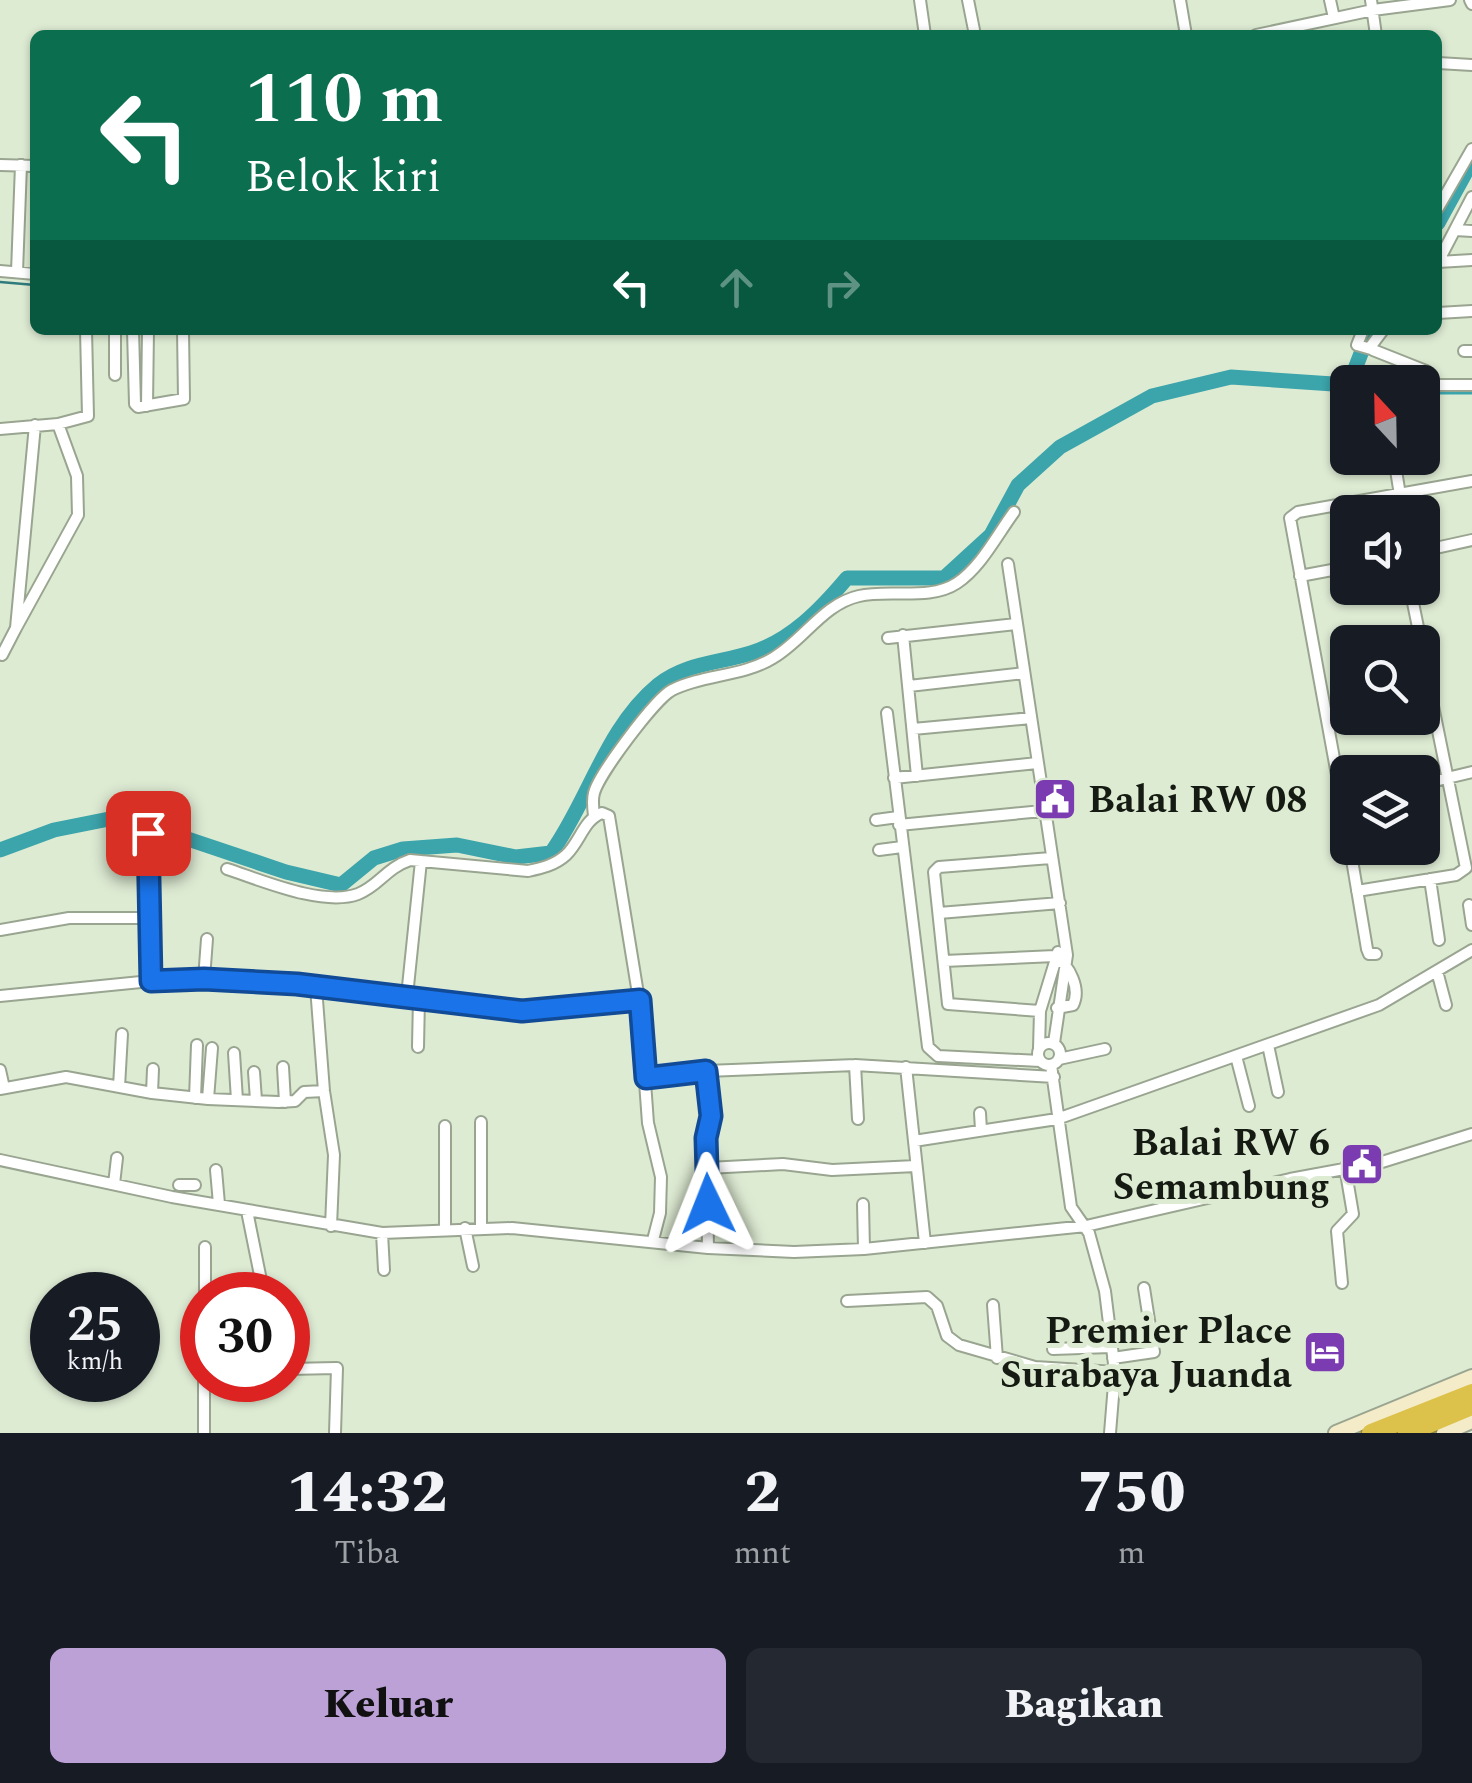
<!DOCTYPE html>
<html lang="id">
<style>
:root{--surface:#171b24;--page:#242831;--text:#f1f3f6;--muted:#9ea1a6;--accent:#bca1d7}
body{margin:0;font-family:Spectral,serif;background:var(--page);color:var(--text);height:100vh;display:flex;flex-direction:column;font-size:38px;white-space:nowrap}
*{box-sizing:border-box;margin:0}
p{font-size:32px;color:var(--muted)}
.icon{flex:none;width:55px;height:55px;fill:none;stroke:currentColor;stroke-width:2;stroke-linecap:round;stroke-linejoin:round}
.map{position:relative;height:1433px;overflow:hidden}
.panel{display:flex;flex-direction:column;background:var(--surface);flex:1}
.panel>*{flex:none}
.banner{position:absolute;left:30px;top:30px;width:1412px;height:305px;border-radius:15px;box-shadow:0 2px 8px #0004;background:#0b6e4f;color:#fff;overflow:hidden}
.needle{width:65px;rotate:338deg}
.controls{position:absolute;left:1330px;top:365px;display:grid;gap:20px}
.controls a{display:grid;place-items:center;width:110px;height:110px;border-radius:15px;background:var(--surface);box-shadow:0 2px 8px #0004;font-size:50px}
.speed{position:absolute;left:30px;top:1272px;display:flex;gap:20px;font-size:50px;font-weight:700;text-align:center}
.speed>*{display:grid;place-content:center;width:130px;height:130px;border-radius:50%;background:var(--surface);box-shadow:0 2px 8px #0004;line-height:1}
.speed small{font-size:25px;font-weight:400}
.speed .limit{border:15px solid #d22;background:#fff;color:#111}
.pin{position:absolute;display:grid;place-items:center;width:85px;height:85px;color:#fff;margin:-42px;border-radius:20px;box-shadow:0 5px 15px #0006}
.me{position:absolute;width:110px;margin:-55px;rotate:358deg;stroke-linejoin:round;filter:drop-shadow(0 0 8px #0008)}
.turn{display:flex;align-items:center;gap:35px;height:210px;padding:0 50px;font-size:45px}
.turn .icon{width:130px;height:130px;stroke-width:2.5}
.turn b{display:block;font-size:70px;line-height:85px}
.lanes{display:flex;align-items:center;height:95px;padding:0 50px;background:#0003;justify-content:center;gap:50px;direction:ltr}
.lanes .off{opacity:.35}
.eta{display:flex;justify-content:space-evenly;align-items:center;height:170px;text-align:center}
.eta b{font-size:60px;font-weight:800;line-height:70px}
.primary-button{display:flex;gap:20px;margin-top:auto;padding:20px 50px}
.primary-button a{flex:1;height:115px;border-radius:15px;background:var(--accent);color:#111;font-size:40px;font-weight:800;line-height:115px;text-align:center}
.primary-button a+a{background:var(--page);color:var(--text)}
.map>svg:first-child{display:block}
.lines{fill:none;stroke-linecap:round;stroke-linejoin:round}
.stream{stroke:#307b7d;stroke-width:2.5}
.canal{stroke:#3ca4ab;stroke-width:9}
.river{stroke:#3ca4ab;stroke-width:15}
.street-casing{stroke:#99a590;stroke-width:14}
.secondary-casing{stroke:#99a590;stroke-width:18}
.highway-casing{stroke:#968737;stroke-width:21}
.street{stroke:#fff;stroke-width:10}
.secondary{stroke:#f4ecc9;stroke-width:14}
.highway{stroke:#dcc14b;stroke-width:18}
.route-casing{stroke:#114b97;stroke-width:25}
.route{stroke:#1a73e8;stroke-width:18}
.labels{text-anchor:middle;stroke-width:10;stroke-linejoin:round;paint-order:stroke}
.poi-label{font-size:38px;font-weight:bold;fill:#151a12;stroke:#deebd3;text-anchor:end}
</style>
<div class="map">
<svg width="1472" height="1433" viewBox="0 0 1472 1433">
<rect width="100%" height="100%" fill="#deebd3"/>
<g class="lines">
<path class="stream" d="M0,282L35,285
M1379,382L1422,380"/>
<path class="canal" d="M1422,390H1472"/>
<path class="river" d="M1438,223L1472,161
M1350,382L1370,330
M0,850L54,830L129,815L152,827L286,872L341,885L374,858L403,849L457,845L516,857L551,853C589,800 606,728 658,685C685,663 719,663 751,653C791,640 820,610 847,578H944L991,535L1018,485L1060,447L1152,396L1231,377L1348,385"/>
<g class="street-casing">
<path id="street" d="M920,0L925,35
M968,0L974,30
M1180,0L1186,35
M1330,0L1334,18
M1371,0L1376,35
M1470,0L1472,4
M1256,35L1373,10L1450,0
M1438,63L1472,65
M0,165L35,166
M1438,208L1472,149
M1455,230L1472,231
M1438,262L1472,197
M1438,262L1472,260
M0,271L35,274
M17,272L21,165
M1438,313L1472,311
M115,330V375
M133,330L135,404L138,407L184,399L183,330
M1363,330L1357,345L1371,349
M1383,330L1371,346L1373,350L1426,371L1429,385H1472
M1464,351H1472
M147,406L148,330
M0,429L58,424L88,416L86,330
M1394,458L1400,495
M1393,497L1396,512
M1422,551L1472,540
M1008,564L1067,955L1054,1043
M1300,576L1348,567
M1410,588L1421,642
M16,628L78,515L77,476L58,424
M903,635L917,776
M888,638L1016,624
M2,655L16,628L35,425
M909,686L1024,673
M887,713L928,1047L938,1056L1040,1061
M913,729L1031,718
M894,778L1037,763
M1422,784L1472,772
M594,816C593,808 592,800 594,793C599,774 655,699 672,690C704,674 742,677 773,658C804,640 823,604 859,596C889,589 930,601 957,583C981,567 997,535 1014,512
M876,820L898,817
M899,825L1063,809
M148,833L151,981
M1348,835L1290,518L1298,512L1472,481
M1350,848L1367,949L1369,954H1376
M879,850L902,847
M227,869C261,880 323,907 358,894C379,886 386,868 410,860L528,871C542,868 555,865 566,855C580,842 584,819 602,813L609,816L639,1000L648,1123L661,1177L660,1213L653,1240
M1430,879L1439,940
M1357,891L1456,875L1466,868L1422,652
M1469,905L1472,925
M939,913L1060,903
M0,930L69,918H150
M944,961L1055,956C1070,966 1081,989 1073,1005L1057,1008
M1437,971L1446,1005
M204,979L207,939
M316,987L324,1091L334,1155L331,1226
M0,996L151,981L204,979L407,996L485,1009L546,1010L639,1000
M407,996L421,861
M1040,1011L948,1004L934,872L939,867L1051,858
M1038 1054a11 11 0 1 1 22 0a11 11 0 1 1-22 0Z
M1268,1045L1278,1092
M418,1047L419,998
M1039,1049L1040,1011L1058,952
M234,1053L237,1100
M1236,1056L1249,1106
M1059,1059L1105,1049
M855,1065L858,1119
M1051,1065L1071,1207L1089,1233L1105,1291L1115,1372L1110,1433
M283,1067L285,1102
M906,1067L925,1243
M0,1070L4,1088
M706,1071L711,1116L706,1138L708,1248
M254,1072L256,1100
M646,1078L706,1071L855,1065L1054,1077
M119,1087L122,1034
M0,1089L66,1077L152,1093L208,1099L278,1102L295,1101L304,1092L324,1091
M152,1093L153,1069
M195,1098L197,1045
M208,1099L212,1048
M980,1113L981,1130
M914,1141L1057,1119L1379,1005L1472,950
M0,1160L172,1197L382,1233L512,1228L708,1248L794,1252L864,1249L1086,1226L1290,1179L1382,1162L1472,1134
M708,1168L783,1164L832,1170L916,1166
M216,1170L219,1204
M114,1184L117,1158
M179,1185H195
M863,1204L864,1249
M247,1211L264,1295
M481,1227V1122
M465,1228L473,1266
M445,1230V1126
M382,1233L384,1270
M1342,1283L1337,1231L1353,1214L1345,1167
M205,1295V1247
M847,1301L927,1297L937,1306L947,1336L959,1345L1035,1367L1115,1372
M993,1305L997,1358
M1053,1349L1111,1347
M1113,1358L1154,1352L1144,1288
M288,1369L337,1368L335,1433
M204,1433V1380"/>
</g>
<g class="secondary-casing">
<path id="secondary" d="M1336,1433L1472,1377
M1444,1433L1472,1421"/>
</g>
<g class="highway-casing">
<path id="highway" d="M1371,1433L1472,1393
M1407,1433L1467,1408"/>
</g>
<use href="#street" class="street"/>
<use href="#secondary" class="secondary"/>
<use href="#highway" class="highway"/>
</g>
<g class="lines">
<g class="route-casing">
<path id="route" d="M148,833L151,981L204,979L297,984L522,1011L640,1000L646,1078L706,1071L711,1116L706,1138L708,1204"/>
</g>
<use href="#route" class="route"/>
</g>
<defs>
<g id="civic-square" transform="scale(2.25)"><rect x="-9" y="-9" width="18" height="18" rx="4" fill="#7c3cb1" stroke="#deebd3"/><path d="M-.6-6.5H3V-4.5H.6V-3L4-1V1h2V6H-6V1h2V-1L-.6-3ZM-1.2 2.5V6h2.4V2.5Z" fill="#fff"/></g>
<g id="hotel-square" transform="scale(2.25)"><rect x="-9" y="-9" width="18" height="18" rx="4" fill="#7c3cb1" stroke="#deebd3"/><path d="M-6-4.5h1.5V1H6V5H4.5V3h-9V5H-6ZM-4 0a1.8 1.8 0 1 1 3.6 0ZM.5 0V-2.5h3Q6-2.5 6 0Z" fill="#fff"/></g>
</defs>
<g fill-rule="evenodd">
<use href="#civic-square" x="1055" y="799"/>
<use href="#civic-square" x="1362" y="1164"/>
<use href="#hotel-square" x="1325" y="1352"/>
</g>
<g class="labels">
<g class="poi-label">
<text x="1088" y="812" text-anchor="start">Balai RW 08</text>
<text x="1330" y="1155">Balai RW 6<tspan x="1330" dy="44">Semambung</tspan></text>
<text x="1292" y="1343">Premier Place<tspan x="1292" dy="44">Surabaya Juanda</tspan></text>
</g>
</g>
</svg>
<div class="controls">
<a><svg class="needle" viewBox="-14 -14 28 28"><path d="M0-13l5 13h-10z" fill="#e53935"/><path d="M0 13l5-13h-10z" fill="#9ea1a6"/></svg></a>
<a><svg class="icon" aria-label="sound" viewBox="0 0 24 24"><path d="M4 9h4l5-4v14l-5-4H4zM17 9q2 3 0 6"/></svg></a>
<a><svg class="icon" aria-label="search" viewBox="0 0 24 24"><circle cx="10" cy="10" r="6"/><path d="M15 15l6 6"/></svg></a>
<a><svg class="icon" aria-label="layers" viewBox="0 0 24 24"><path d="M12 4l9 5-9 5-9-5zM3 14l9 5 9-5"/></svg></a>
</div>
<div class="speed"><div>25<small>km/h</small></div><div class="limit">30</div></div>
<div class="pin" style="left:148px;top:833px;background:#d93025"><svg class="icon" aria-label="arrive" viewBox="0 0 24 24"><path d="M6 21V4h12l-3 4 3 4H6"/></svg></div>
<svg class="me" style="left:708px;top:1204px" viewBox="-20 -20 40 40"><path d="M0-17L14 15 0 8-14 15z" fill="#1a73e8" stroke="#fff" stroke-width="4"/></svg>
<div class="banner">
<div class="turn"><svg class="icon" aria-label="left" viewBox="0 0 24 24"><path d="M17 20v-9H6M10 6l-5 5 5 5"/></svg><div><b>110 m</b>Belok kiri</div></div>
<div class="lanes"><svg class="icon" aria-label="left" viewBox="0 0 24 24"><path d="M17 20v-9H6M10 6l-5 5 5 5"/></svg><svg class="icon off" aria-label="ahead" viewBox="0 0 24 24"><path d="M12 20V5M6 11l6-6 6 6"/></svg><svg class="icon off" aria-label="right" viewBox="0 0 24 24"><path d="M7 20v-9h11M14 6l5 5-5 5"/></svg></div>
</div>
</div>
<section class="panel">
<div class="eta">
<div><b>14:32</b><p>Tiba</p></div>
<div><b>2</b><p>mnt</p></div>
<div><b>750</b><p>m</p></div>
</div>
<div class="primary-button"><a>Keluar</a><a>Bagikan</a></div>
</section>
